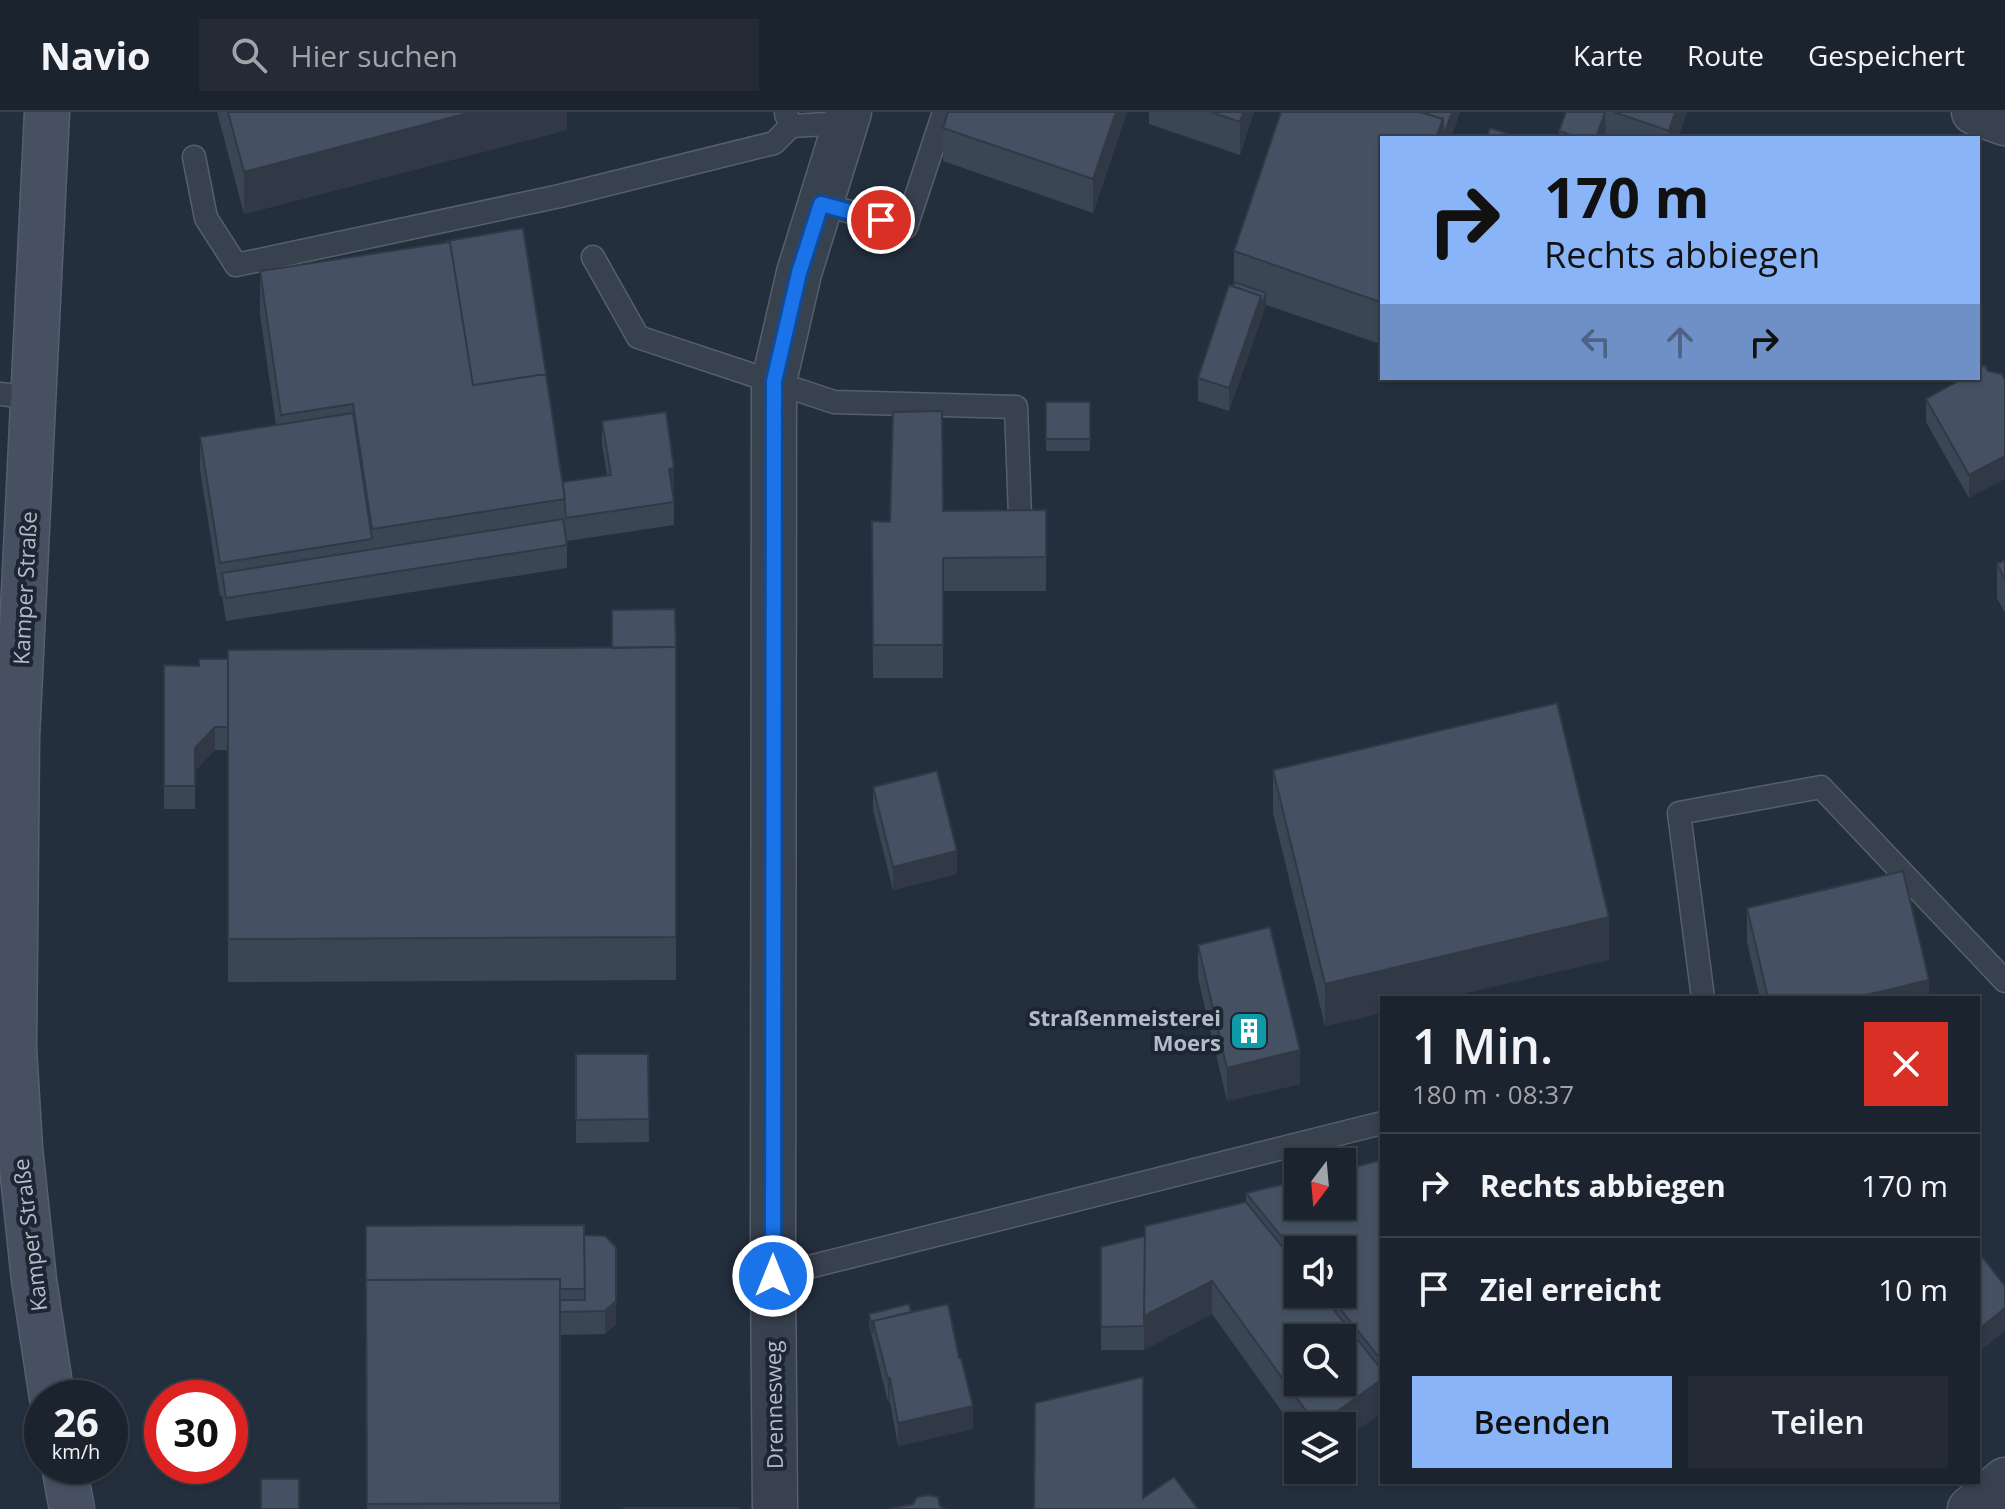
<!DOCTYPE html>
<html lang="de">
<meta charset="utf-8">
<style>
:root{--surface:#1b232e;--page:#242b36;--text:#f1f3f6;--muted:#a0a4aa;--line:#39404a;--accent:#8ab4f8}
body{margin:0;font-family:"Open Sans",sans-serif;background:var(--page);color:var(--text);height:100vh;display:flex;flex-direction:column;font-size:30px;white-space:nowrap}
*{box-sizing:border-box;margin:0}
p{font-size:26px;color:var(--muted)}
.icon{flex:none;width:44px;height:44px;fill:none;stroke:currentColor;stroke-width:2;stroke-linecap:round;stroke-linejoin:round}
.map{position:relative;flex:1;overflow:hidden}
.drawer{position:absolute;left:1380px;top:884px;width:600px;height:488px;display:flex;flex-direction:column;background:var(--surface);border-radius:0px;box-shadow:0 2px 6px #0004,0 0 0 2px var(--line)}
.drawer>*{flex:none}
.guide{position:absolute;left:1380px;top:24px;width:600px;height:244px;border-radius:0px;box-shadow:0 2px 6px #0004,0 0 0 2px var(--line);background:#8ab4f8;color:#111;overflow:hidden}
.needle{width:52px;rotate:196deg}
.fabs{position:absolute;left:1284px;top:1036px;display:grid;gap:16px}
.fabs a{display:grid;place-items:center;width:72px;height:72px;border-radius:0px;background:var(--surface);box-shadow:0 2px 6px #0004,0 0 0 2px var(--line);font-size:40px}
.speed{position:absolute;left:24px;top:1268px;display:flex;gap:16px;font-size:40px;font-weight:700;text-align:center}
.speed>*{display:grid;place-content:center;width:104px;height:104px;border-radius:50%;background:var(--surface);box-shadow:0 2px 6px #0004,0 0 0 2px var(--line);line-height:1}
.speed small{font-size:20px;font-weight:400}
.speed .limit{border:12px solid #d22;background:#fff;color:#111}
.pin{position:absolute;display:grid;place-items:center;width:68px;height:68px;color:#fff;margin:-34px;border:4px solid #fff;border-radius:50%;box-shadow:0 2px 8px #0007}
.me{position:absolute;width:88px;margin:-44px;rotate:0deg;stroke-linejoin:round;filter:drop-shadow(0 0 6px #0008)}
.turn{display:flex;align-items:center;gap:28px;height:168px;padding:0 32px;font-size:36px}
.turn .icon{width:104px;height:104px;stroke-width:2.5}
.turn b{display:block;font-size:56px;line-height:68px}
.lanes{display:flex;align-items:center;height:76px;padding:0 32px;background:#0003;justify-content:center;gap:40px;direction:ltr}
.lanes .off{opacity:.35}
.round{display:grid;place-items:center;flex:none;width:84px;height:84px;border-radius:0px;background:var(--page)}
.overview{display:flex;align-items:center;justify-content:space-between;height:136px;padding:0 32px}
h1{font-size:48px;font-weight:600;line-height:60px}
.cta{display:flex;gap:16px;margin-top:auto;padding:16px 32px}
.cta a{flex:1;height:92px;border-radius:0px;background:var(--accent);color:#111;font-size:32px;font-weight:600;line-height:92px;text-align:center}
.cta a+a{background:var(--page);color:var(--text)}
ul{padding:0;list-style:none}
li{display:flex;align-items:center;gap:24px;height:104px;padding:0 32px;border-top:2px solid var(--line)}
li div{flex:1}
li b{display:block;font-size:30px}
li em{font-style:normal}
header{display:flex;align-items:center;gap:48px;box-sizing:border-box;height:112px;padding:0 40px;background:var(--surface);border-bottom:2px solid var(--line)}
header strong{font-size:38px}
nav{display:flex;gap:44px;margin-inline-start:auto;font-size:28px}
.search{width:560px;height:72px;background:var(--page);display:flex;align-items:center;gap:20px;box-sizing:border-box;padding:0 28px;border-radius:0px;color:var(--muted);font-size:30px}
.map>svg:first-child{display:block}
.lines{fill:none;stroke-linecap:round;stroke-linejoin:round}
.service-casing{stroke:#565f6c;stroke-width:25}
.minor-casing{stroke:#565f6c;stroke-width:47}
.tertiary-casing{stroke:#565f6c;stroke-width:47}
.secondary-casing{stroke:#565f6c;stroke-width:47}
.service{stroke:#38414e;stroke-width:22}
.minor{stroke:#38414e;stroke-width:44}
.tertiary{stroke:#38414e;stroke-width:44}
.secondary{stroke:#465061;stroke-width:44}
.wall{fill:#3b4654;fill-rule:evenodd}
.shaded-wall{fill:#303945}
.building{fill:#455162;stroke:#303945;stroke-width:2;fill-rule:evenodd}
.route-casing{stroke:#114b97;stroke-width:20}
.route{stroke:#1a73e8;stroke-width:14}
.labels{text-anchor:middle;stroke-width:8;stroke-linejoin:round;paint-order:stroke}
.street-label{font-size:22px;fill:#b4bcc9;stroke:#1d2633}
.poi-label{font-size:22px;font-weight:bold;fill:#b4bcc9;stroke:#1d2633;text-anchor:end}
</style>
<header>
<strong>Navio</strong>
<div class="search"><svg class="icon" aria-label="search" viewBox="0 0 24 24"><circle cx="10" cy="10" r="6"/><path d="M15 15l6 6"/></svg>Hier suchen</div>
<nav><a>Karte</a><a>Route</a><a>Gespeichert</a></nav>
</header>
<div class="map">
<svg width="2005" height="1397" viewBox="0 0 2005 1397">
<rect width="100%" height="100%" fill="#242f3e"/>
<g class="lines">
<g class="service-casing">
<path id="service" d="M786,2L791,14L845,11
M194,45L206,106L236,153L560,84L774,31L791,14
M821,92L906,115L944,0
M593,145L638,225L834,290L1016,295L1020,404
M0,282L34,286
M1703,886L1679,701L1821,675L2005,869
M773,1164L1382,1011"/>
</g>
<g class="minor-casing">
<path id="minor" d="M1974,0L2005,11
M775,1397L773,1164L774,269L799,161L849,0"/>
</g>
<g class="tertiary-casing">
<path id="tertiary" d="M1970,1397L2005,1368"/>
</g>
<g class="secondary-casing">
<path id="secondary" d="M47,0L17,625L14,936L20,1036L34,1168L52,1286
M64,1354L72,1397"/>
</g>
<use href="#service" class="service"/>
<use href="#minor" class="minor"/>
<use href="#tertiary" class="tertiary"/>
<use href="#secondary" class="secondary"/>
</g>
<path class="wall" d="M217,0H567V18L244,102Z
M1127,0L1093,101L943,49V16Z
M1149,0H1254L1240,43L1149,12Z
M1281,0H1460L1451,26H1382V227L1380,232L1266,193L1229,299L1198,289V266L1234,170V139Z
M1566,0H1687L1678,26H1559V19Z
M260,159L563,370L607,363L602,332V309L674,379H672L674,390V413L567,429V456L226,509L222,484H220L200,358V325L276,313L260,202Z
M1978,266L1969,386L1926,310V287L1956,270Z
M1046,290H1090V339H1046Z
M1046,398V479H943V566H873L872,409L890,410L943,399Z
M2005,448V501L1997,486V452Z
M676,535V868L228,870V600V638H215L195,659V697H164V553L199,554L228,547Z
M1273,658L1609,848L1382,886V901L1325,914L1273,701Z
M873,675L957,762L893,778L873,698Z
M1747,796L1929,886H1760L1747,830Z
M1198,833L1300,972L1227,989L1198,866Z
M576,942H648L649,1030L576,1031Z
M1382,1048V1300L1342,1329V1314H1298V1322L1212,1202L1144,1238H1101V1135L1145,1125L1246,1090V1081ZM1298,1138L1342,1182H1298Z
M584,1123L616,1212L605,1222L560,1223V1213V1397H367L366,1211Z
M911,1200L973,1317L898,1334L890,1290H888L869,1213V1202Z"/>
<path class="shaded-wall" d="M472,0H567V18L244,102V60Z
M1116,0H1127L1093,101V67Z
M1243,0H1254L1240,43V10Z
M1452,0H1460L1451,26H1443Z
M1605,0L1606,26H1596Z
M1675,0H1687L1678,26H1669V19Z
M1443,7V26H1436Z
M1266,181V193L1229,299V276L1261,184Z
M1382,184V227L1380,232V190Z
M2005,344V367L1969,386V363Z
M674,356V379L669,380V357Z
M215,615V638L195,659V697V636Z
M957,739V762L893,778V755Z
M1609,805V848L1446,886H1382V901L1325,914V872Z
M1929,868V886H1854Z
M1300,938V972L1227,989V956Z
M1145,1124L1212,1169V1202L1144,1238Z
M616,1189V1212L605,1222V1199Z
M2005,1196V1219L1978,1241V1218Z
M890,1266V1290H888V1267Z
M1382,1267V1300L1342,1329V1314H1317Z
M973,1294V1317L898,1334V1311Z"/>
<path class="building" d="M228,0H472L244,60Z
M948,0H1116L1093,67L943,16Z
M1211,0H1243L1240,10Z
M1281,0H1420L1443,7L1436,26H1382V184L1380,190L1234,139Z
M1421,0H1452L1443,26V7Z
M1566,0H1605L1596,26H1579L1559,19Z
M1614,0H1675L1669,19Z
M1490,16L1521,26H1487Z
M523,116L546,262L473,273L450,130H447V129Z
M450,130L473,273L546,262L565,387L372,417L353,292L281,303L260,159Z
M1234,170L1266,181L1261,195V184L1233,174Z
M1229,173L1261,184L1229,276L1198,266Z
M1985,253L1988,259L2002,262L2005,268V344L1969,363L1926,287L1956,270L1957,266H1978V256Z
M1046,290H1090V327H1046Z
M942,299L943,399L1046,398V445L943,446V533H873L872,409L890,410L893,300Z
M666,300L674,356L669,357L674,390L566,406L563,370L611,363L602,309Z
M353,301L372,427L220,451L200,325Z
M563,407L567,433L226,486L222,461Z
M2005,448V467L1997,452Z
M675,497L676,535L612,536V498Z
M676,535V825L228,827V538Z
M199,547H228V615H215L195,636V674H164V553L199,554Z
M1557,591L1609,805L1325,872L1273,658Z
M937,659L957,739L893,755L873,675Z
M1903,759L1929,868L1854,886H1768L1747,796Z
M1270,815L1300,938L1227,956L1198,833Z
M576,942H648L649,1007L576,1008Z
M1382,1048V1249L1328,1182H1342V1138H1298V1145L1246,1081L1298,1069V1094H1342V1058Z
M1246,1090L1298,1154V1182H1321L1382,1258V1267L1317,1314L1212,1169L1144,1204L1145,1114ZM1298,1226H1342V1270H1298Z
M584,1113L585,1177H560V1167L366,1168V1177V1114Z
M584,1123L605,1124L616,1135V1189L605,1199L560,1200V1188H585Z
M1145,1124L1144,1214L1101,1215V1135Z
M1980,1142L2005,1174V1196L1978,1218V1144Z
M560,1167V1391L367,1392L366,1168Z
M909,1192L911,1200L873,1209V1221L869,1202Z
M948,1192L959,1246H961L973,1294L898,1311L890,1266L888,1267L873,1209Z
M1143,1265V1386L1174,1365L1198,1397H1034L1035,1291Z
M261,1367H299V1397H261Z
M928,1383L938,1385L940,1394L945,1397H889L913,1392L917,1385Z
M624,1396H738V1397H624Z"/>
<g class="lines">
<g class="route-casing">
<path id="route" d="M773,1164L774,269L799,161L821,92L881,108"/>
</g>
<use href="#route" class="route"/>
</g>
<defs>
<g id="building-square" transform="scale(2)"><rect x="-9" y="-9" width="18" height="18" rx="4" fill="#0f9aa8" stroke="#1d2633"/><path d="M-4-6H4V6H1V3H-1V6H-4ZM-2.5-4.3h1.7v1.8h-1.7ZM.8-4.3h1.7v1.8H.8ZM-2.5-1h1.7V.8h-1.7ZM.8-1h1.7V.8H.8Z" fill="#fff"/></g>
</defs>
<g fill-rule="evenodd">
<use href="#building-square" x="1249" y="919"/>
</g>
<g class="labels">
<g class="street-label">
<text transform="translate(25 476) rotate(-87)" y="8">Kamper Straße</text>
<text transform="translate(30 1123) rotate(-97)" y="8">Kamper Straße</text>
<text transform="translate(774 1293) rotate(-91)" y="8">Drennesweg</text>
</g>
<g class="poi-label">
<text x="1221" y="914">Straßenmeisterei<tspan x="1221" dy="25">Moers</tspan></text>
</g>
</g>
</svg>
<div class="fabs">
<a><svg class="needle" viewBox="-14 -14 28 28"><path d="M0-13l5 13h-10z" fill="#e53935"/><path d="M0 13l5-13h-10z" fill="#a0a4aa"/></svg></a>
<a><svg class="icon" aria-label="sound" viewBox="0 0 24 24"><path d="M4 9h4l5-4v14l-5-4H4zM17 9q2 3 0 6"/></svg></a>
<a><svg class="icon" aria-label="search" viewBox="0 0 24 24"><circle cx="10" cy="10" r="6"/><path d="M15 15l6 6"/></svg></a>
<a><svg class="icon" aria-label="layers" viewBox="0 0 24 24"><path d="M12 4l9 5-9 5-9-5zM3 14l9 5 9-5"/></svg></a>
</div>
<div class="speed"><div>26<small>km/h</small></div><div class="limit">30</div></div>
<div class="pin" style="left:881px;top:108px;background:#d93025"><svg class="icon" aria-label="arrive" viewBox="0 0 24 24"><path d="M6 21V4h12l-3 4 3 4H6"/></svg></div>
<svg class="me" style="left:773px;top:1164px" viewBox="-20 -20 40 40"><circle r="17" fill="#1a73e8" stroke="#fff" stroke-width="3"/><path d="M0-11L8 9 0 5-8 9z" fill="#fff"/></svg>
<div class="guide">
<div class="turn"><svg class="icon" aria-label="right" viewBox="0 0 24 24"><path d="M7 20v-9h11M14 6l5 5-5 5"/></svg><div><b>170 m</b>Rechts abbiegen</div></div>
<div class="lanes"><svg class="icon off" aria-label="left" viewBox="0 0 24 24"><path d="M17 20v-9H6M10 6l-5 5 5 5"/></svg><svg class="icon off" aria-label="ahead" viewBox="0 0 24 24"><path d="M12 20V5M6 11l6-6 6 6"/></svg><svg class="icon" aria-label="right" viewBox="0 0 24 24"><path d="M7 20v-9h11M14 6l5 5-5 5"/></svg></div>
</div>
<section class="drawer">
<div class="overview"><div><h1>1 Min.</h1><p>180 m · 08:37</p></div><a class="round" style="background:#d93025;color:#fff"><svg class="icon" aria-label="close" viewBox="0 0 24 24"><path d="M6 6l12 12M18 6L6 18"/></svg></a></div>
<ul>
<li><svg class="icon" aria-label="right" viewBox="0 0 24 24"><path d="M7 20v-9h11M14 6l5 5-5 5"/></svg><div><b>Rechts abbiegen</b></div><em>170 m</em></li>
<li><svg class="icon" aria-label="arrive" viewBox="0 0 24 24"><path d="M6 21V4h12l-3 4 3 4H6"/></svg><div><b>Ziel erreicht</b></div><em>10 m</em></li>
</ul>
<div class="cta"><a>Beenden</a><a>Teilen</a></div>
</section>
</div>
